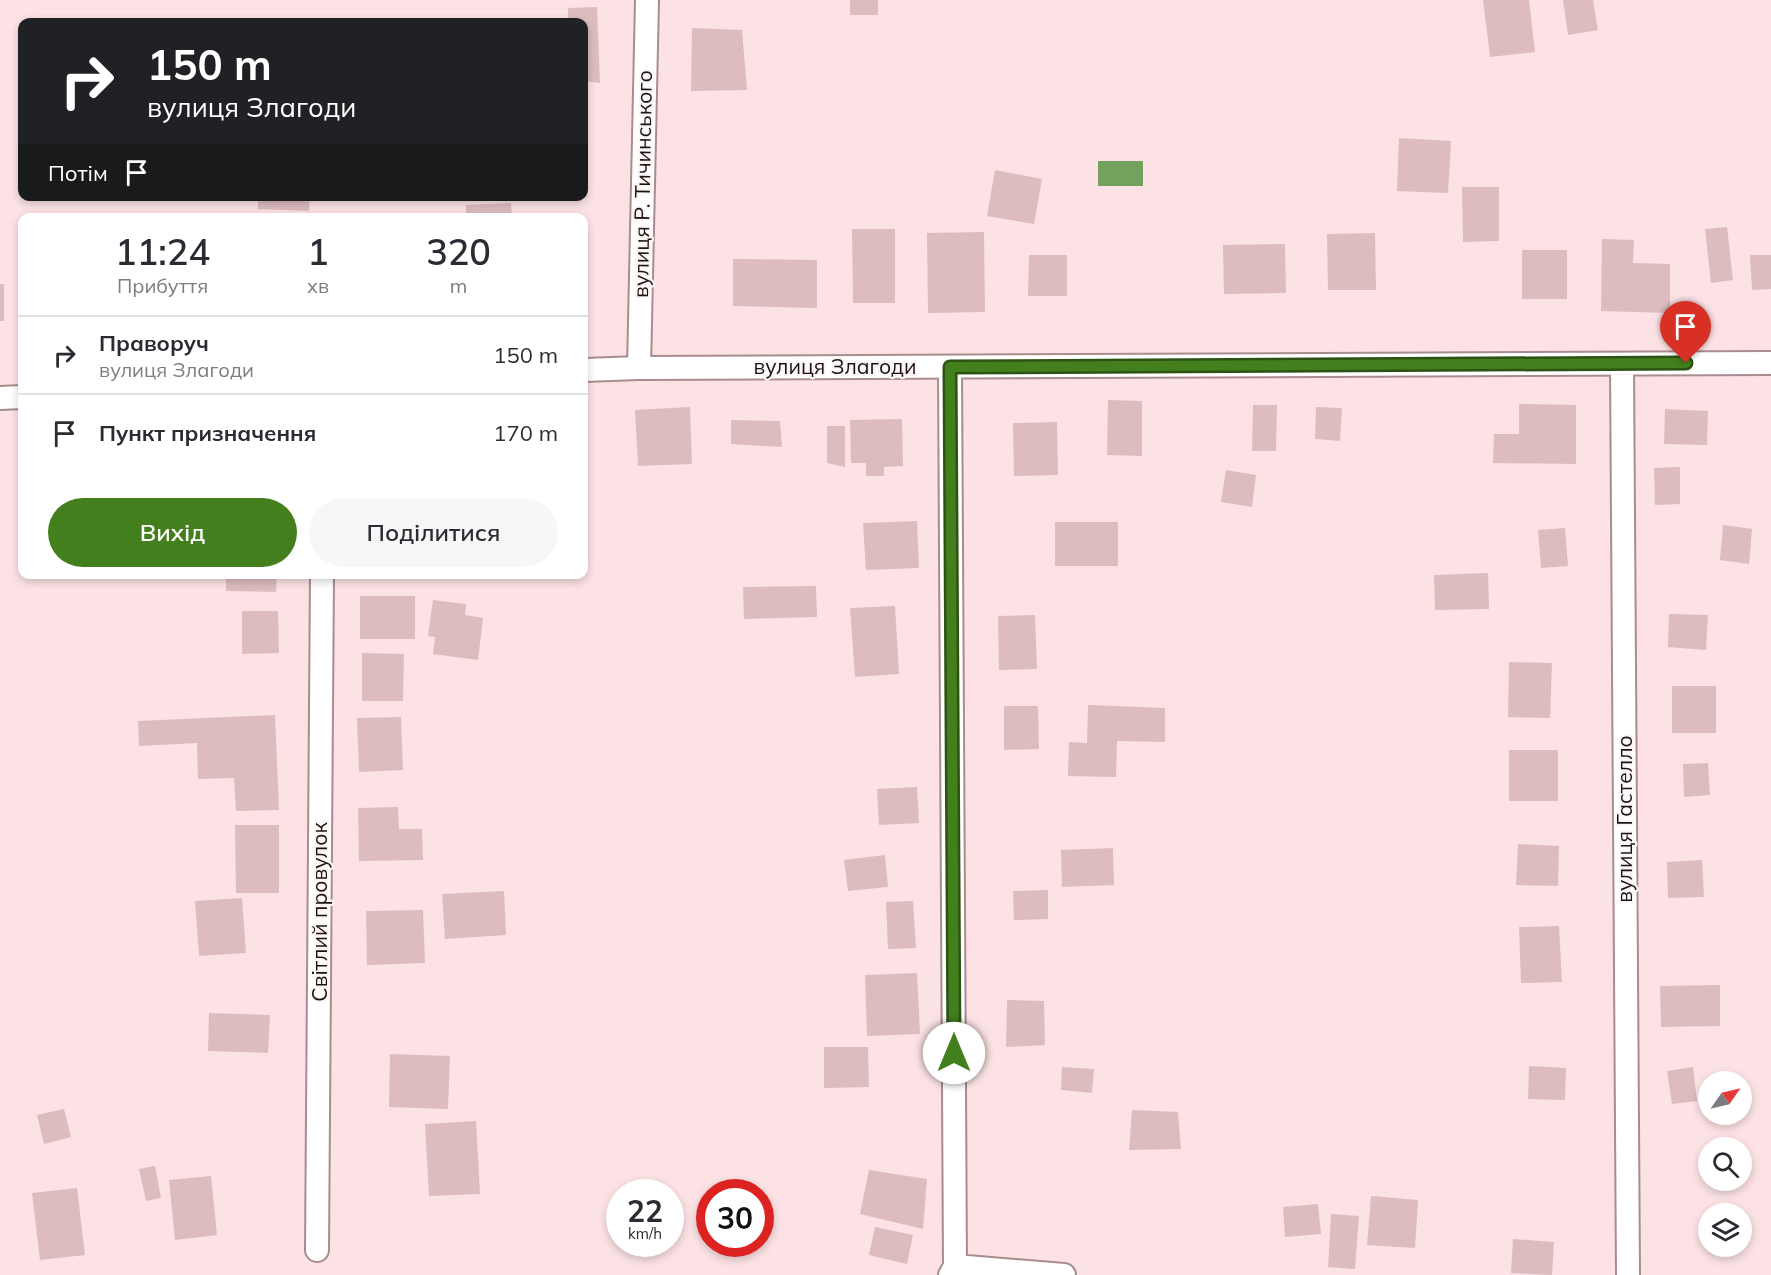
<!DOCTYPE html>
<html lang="uk">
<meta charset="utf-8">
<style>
:root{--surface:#fff;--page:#f7f7f7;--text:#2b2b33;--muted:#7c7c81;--line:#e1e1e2;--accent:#43801d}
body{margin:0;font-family:Mulish,sans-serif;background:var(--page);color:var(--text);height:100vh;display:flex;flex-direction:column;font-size:22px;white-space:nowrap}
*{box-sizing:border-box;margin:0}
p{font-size:20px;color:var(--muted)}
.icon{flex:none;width:33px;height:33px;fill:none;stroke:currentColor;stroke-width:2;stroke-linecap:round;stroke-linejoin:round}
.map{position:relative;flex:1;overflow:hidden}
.panel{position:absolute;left:18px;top:213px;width:570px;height:366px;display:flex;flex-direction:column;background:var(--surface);border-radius:12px;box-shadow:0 3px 9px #0003}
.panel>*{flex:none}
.top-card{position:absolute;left:18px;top:18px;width:570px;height:183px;border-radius:12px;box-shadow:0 3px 9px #0003;background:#202124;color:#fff;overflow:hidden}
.needle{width:39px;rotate:56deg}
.fabs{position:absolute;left:1698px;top:1071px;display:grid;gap:12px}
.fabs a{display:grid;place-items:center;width:54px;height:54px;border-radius:50%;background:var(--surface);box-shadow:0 3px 9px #0003;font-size:30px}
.speed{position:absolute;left:606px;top:1179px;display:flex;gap:12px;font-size:30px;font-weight:700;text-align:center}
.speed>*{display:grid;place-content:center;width:78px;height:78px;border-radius:50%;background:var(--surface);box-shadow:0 3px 9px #0003;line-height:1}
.speed small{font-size:15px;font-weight:400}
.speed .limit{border:9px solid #d22;background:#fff;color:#111}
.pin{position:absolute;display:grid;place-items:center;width:51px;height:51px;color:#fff;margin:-62px -26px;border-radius:50% 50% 50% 0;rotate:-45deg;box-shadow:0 0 6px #0007}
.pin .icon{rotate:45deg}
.me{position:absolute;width:66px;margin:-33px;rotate:0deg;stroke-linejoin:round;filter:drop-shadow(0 0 4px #0008)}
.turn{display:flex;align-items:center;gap:21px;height:126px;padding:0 30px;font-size:27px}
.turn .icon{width:78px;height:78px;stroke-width:2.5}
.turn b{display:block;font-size:42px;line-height:51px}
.then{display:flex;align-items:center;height:57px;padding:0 30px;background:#0003;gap:12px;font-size:22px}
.eta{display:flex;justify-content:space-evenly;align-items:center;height:102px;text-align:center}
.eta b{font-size:36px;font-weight:600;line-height:42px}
.primary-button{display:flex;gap:12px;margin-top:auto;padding:12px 30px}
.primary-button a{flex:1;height:69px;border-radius:36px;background:var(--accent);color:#fff;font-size:24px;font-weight:600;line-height:69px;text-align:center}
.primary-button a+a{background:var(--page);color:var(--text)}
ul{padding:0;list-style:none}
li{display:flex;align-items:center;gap:18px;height:78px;padding:0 30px;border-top:2px solid var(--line)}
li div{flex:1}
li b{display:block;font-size:22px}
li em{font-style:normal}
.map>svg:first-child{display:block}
.water{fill:#74a25e}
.building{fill:#dcbcbf}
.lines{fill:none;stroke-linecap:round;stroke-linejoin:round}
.minor-casing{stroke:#a98c8e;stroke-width:26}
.minor{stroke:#fff;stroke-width:22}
.route-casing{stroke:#2c5313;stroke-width:15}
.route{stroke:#43801d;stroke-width:10}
.labels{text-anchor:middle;stroke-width:4.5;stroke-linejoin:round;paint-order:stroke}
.street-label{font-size:21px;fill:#1c1213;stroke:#fbf5f5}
</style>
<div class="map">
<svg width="1771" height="1275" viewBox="0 0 1771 1275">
<rect width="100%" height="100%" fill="#fce2e4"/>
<path class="water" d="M1098,161H1143V186H1098Z"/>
<path class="building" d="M850,0H878V15H850Z
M1483,0H1529L1535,52L1490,57Z
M1563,0H1593L1598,30L1568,35Z
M597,7L600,83L584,81V22H568V8Z
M692,28L742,30L747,90L691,91Z
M1399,138L1451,141L1448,193L1397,191Z
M995,170L1042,179L1034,224L987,216Z
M1462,187H1499V241L1463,242Z
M258,196H310L309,211L258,209Z
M511,203L512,218H466V205Z
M1727,227L1733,280L1711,283L1705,229Z
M852,229H895V303H853Z
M984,232L985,312L928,313L927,233Z
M1375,233L1376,290H1328L1327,234Z
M1602,239L1634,240L1633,263L1670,264V313L1601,311Z
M1285,244L1286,293L1224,294L1223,245Z
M1522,250H1567V299H1522Z
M1029,255H1067V296H1028Z
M1750,255H1771V289L1752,290Z
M733,259L817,260V308L733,306Z
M0,284H4V321H0Z
M1108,400L1142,401V456L1107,455Z
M1519,404L1576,405V464L1493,463L1494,434H1519Z
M1253,405H1277L1276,451H1252Z
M690,407L692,464L638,466L635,410Z
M1316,407L1342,408L1340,441L1315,439Z
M1665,409L1708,411L1707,445L1664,444Z
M902,419L903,466L884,467V476H866V463H851L850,420Z
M731,420L780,421L782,447L731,444Z
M1057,422L1058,475L1014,476L1013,423Z
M827,426H845V467L827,463Z
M1680,467V504L1655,505L1654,468Z
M1226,470L1256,475L1252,507L1221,502Z
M917,521L919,568L866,570L863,523Z
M1055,522H1118V566H1055Z
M1723,525L1752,529L1749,564L1720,560Z
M1565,528L1568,566L1541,568L1538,530Z
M1488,573L1489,609L1435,610L1434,575Z
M226,574H277L276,592L226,591Z
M816,586L817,617L744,619L743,587Z
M360,596H415V639H360Z
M433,600L466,604L465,615L483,618L478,660L433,654L435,637L428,636Z
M895,606L899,674L855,677L850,608Z
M242,611H278L279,653L242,654Z
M1669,614L1708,615L1706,650L1668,647Z
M1035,615L1037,669L999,670L998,616Z
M362,653L404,654L403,701H362Z
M1509,662L1552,663L1550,718L1508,717Z
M1672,686H1716V733H1672Z
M1088,705L1165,708V742L1117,741L1116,777L1068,776L1069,742L1087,743Z
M1004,706H1038L1039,749L1004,750Z
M275,715L279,810L236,811L234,778L198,779L197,743L139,746L138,721Z
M401,717L403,770L359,772L357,718Z
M1509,750H1558V801H1509Z
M1708,763L1710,795L1684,797L1683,764Z
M917,787L919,823L879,825L877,789Z
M398,807L399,829H422L423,860L359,861L358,808Z
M235,825H279V893H236Z
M1518,844L1559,846L1558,886L1516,885Z
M1113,848L1114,885L1062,887L1061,850Z
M885,855L888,887L848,891L844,860Z
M1702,860L1704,897L1668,898L1667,862Z
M1048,890V919L1014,920L1013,891Z
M504,891L506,935L445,939L442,894Z
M242,898L246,953L199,956L195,901Z
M913,901L916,948L888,949L886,902Z
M423,910L425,963L367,965L366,911Z
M1559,926L1562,982L1521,983L1519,927Z
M917,973L920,1034L867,1036L865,975Z
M1720,985V1026L1661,1027L1660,986Z
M1007,1000L1044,1001L1045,1045L1006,1047Z
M209,1013L270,1015L268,1053L208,1051Z
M824,1047H868L869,1087L824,1088Z
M390,1054L450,1056L448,1109L389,1107Z
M1529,1066L1566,1068L1565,1100L1528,1099Z
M1062,1067L1094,1069L1092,1093L1061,1090Z
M1693,1067L1697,1101L1672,1104L1667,1071Z
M64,1109L71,1137L44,1144L37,1115Z
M1132,1110L1178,1112L1181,1149L1129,1150Z
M476,1121L480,1194L429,1196L425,1124Z
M155,1166L161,1198L146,1201L139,1169Z
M869,1170L927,1179L923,1229L860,1214Z
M211,1176L217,1235L175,1240L169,1180Z
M77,1188L85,1255L40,1260L32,1193Z
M1371,1196L1418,1200L1415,1248L1367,1245Z
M1318,1204L1321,1234L1285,1237L1283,1207Z
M1331,1214L1359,1216L1355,1269L1328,1267Z
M875,1227L913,1235L907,1264L869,1255Z
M1513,1239L1554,1242L1552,1275L1511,1273Z"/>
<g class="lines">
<g class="minor-casing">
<path id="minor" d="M1622,364L1628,1275
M950,367L955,1266L950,1275
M639,368L647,0
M584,370L639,368L1771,363
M0,398L22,397
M317,1250L322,574
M955,1266L1064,1275"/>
</g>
<use href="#minor" class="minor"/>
</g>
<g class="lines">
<g class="route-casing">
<path id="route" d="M954,1053L950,367L1686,363"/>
</g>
<use href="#route" class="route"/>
</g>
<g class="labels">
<g class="street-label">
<text transform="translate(643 184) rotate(-89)" y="7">вулиця Р. Тичинського</text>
<text x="835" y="374">вулиця Злагоди</text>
<text transform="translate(1625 819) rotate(-90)" y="7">вулиця Гастелло</text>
<text transform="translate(320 912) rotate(-90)" y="7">Світлий провулок</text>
</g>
</g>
</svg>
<div class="fabs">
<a><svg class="needle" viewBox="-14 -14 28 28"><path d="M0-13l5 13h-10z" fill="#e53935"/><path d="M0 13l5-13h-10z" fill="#7c7c81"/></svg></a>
<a><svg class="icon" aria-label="search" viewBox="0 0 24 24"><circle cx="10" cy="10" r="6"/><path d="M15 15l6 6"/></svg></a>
<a><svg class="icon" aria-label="layers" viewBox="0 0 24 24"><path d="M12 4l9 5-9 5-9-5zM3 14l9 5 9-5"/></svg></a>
</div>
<div class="speed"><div>22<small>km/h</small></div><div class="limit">30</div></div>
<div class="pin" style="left:1686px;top:363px;background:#d93025"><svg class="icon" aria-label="arrive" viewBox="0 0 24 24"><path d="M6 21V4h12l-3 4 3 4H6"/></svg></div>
<svg class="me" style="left:954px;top:1053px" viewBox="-20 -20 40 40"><circle r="19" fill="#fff"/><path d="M0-13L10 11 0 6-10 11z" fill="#43801d"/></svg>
<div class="top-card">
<div class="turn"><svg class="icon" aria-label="right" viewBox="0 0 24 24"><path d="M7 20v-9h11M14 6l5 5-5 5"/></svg><div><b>150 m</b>вулиця Злагоди</div></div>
<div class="then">Потім<svg class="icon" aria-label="arrive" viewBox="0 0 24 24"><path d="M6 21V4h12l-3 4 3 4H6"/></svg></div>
</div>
<section class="panel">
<div class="eta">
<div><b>11:24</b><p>Прибуття</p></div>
<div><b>1</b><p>хв</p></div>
<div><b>320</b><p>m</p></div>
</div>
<ul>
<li><svg class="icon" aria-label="right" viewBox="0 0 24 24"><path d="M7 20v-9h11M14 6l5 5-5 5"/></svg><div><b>Праворуч</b><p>вулиця Злагоди</p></div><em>150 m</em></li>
<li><svg class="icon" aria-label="arrive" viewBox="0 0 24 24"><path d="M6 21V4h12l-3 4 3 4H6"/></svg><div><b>Пункт призначення</b></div><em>170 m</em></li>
</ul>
<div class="primary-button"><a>Вихід</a><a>Поділитися</a></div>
</section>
</div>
